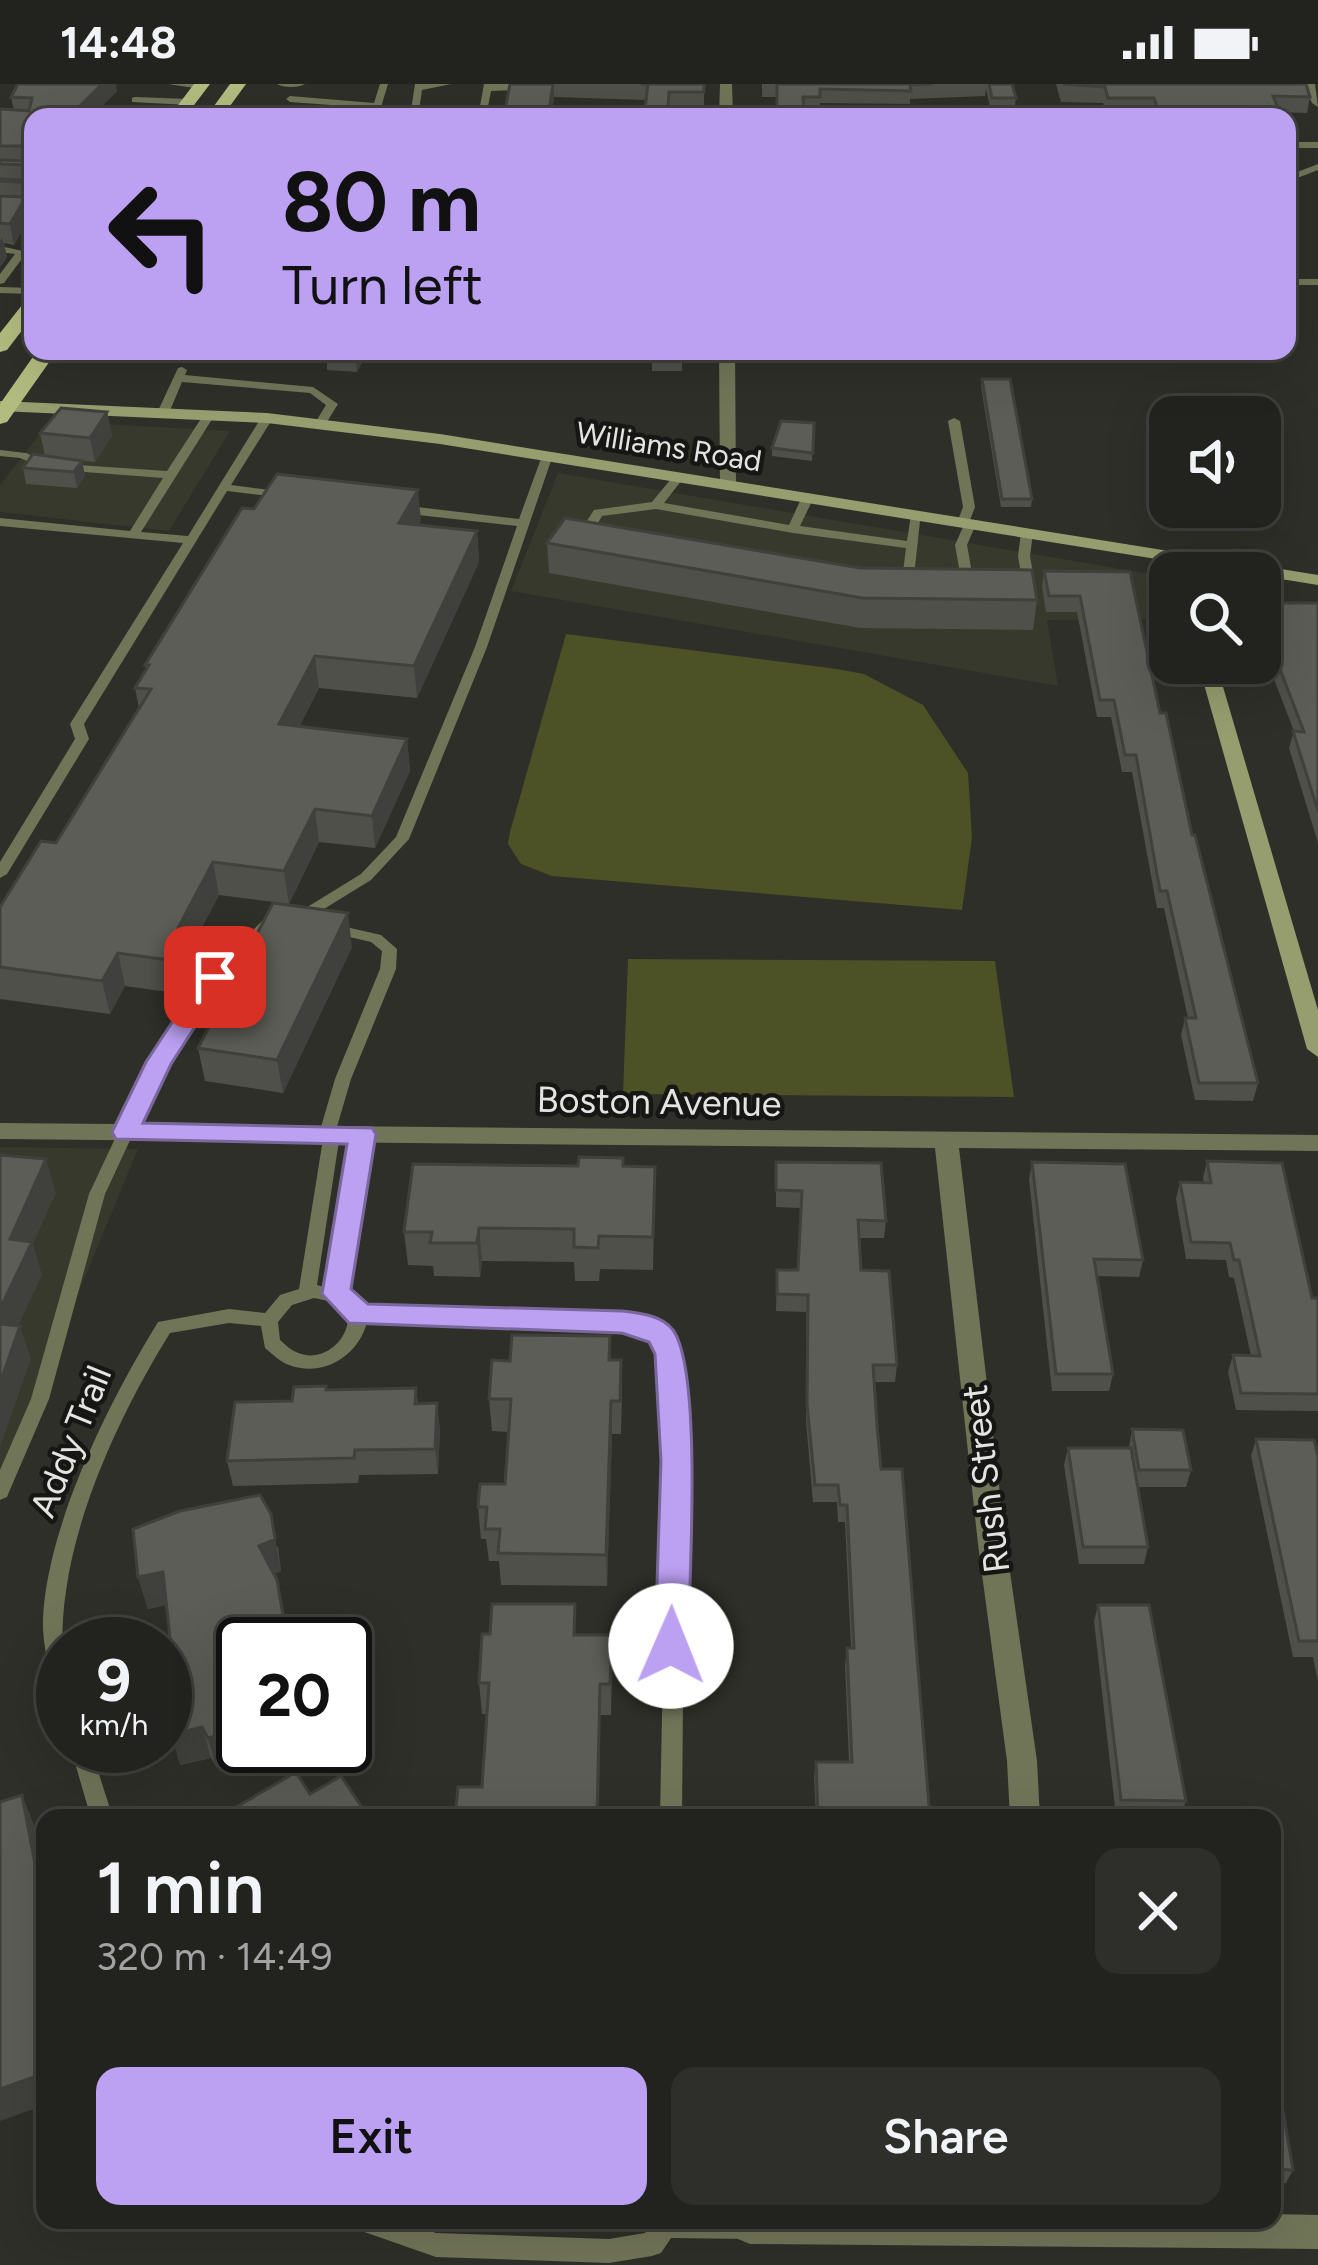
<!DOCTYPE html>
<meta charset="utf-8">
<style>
:root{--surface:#22231e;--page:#2e2f2b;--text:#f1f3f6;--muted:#a2a4a4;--line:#3f403c;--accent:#bca0f2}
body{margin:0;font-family:Figtree,sans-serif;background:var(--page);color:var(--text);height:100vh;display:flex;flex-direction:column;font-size:45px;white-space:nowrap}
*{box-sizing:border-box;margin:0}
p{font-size:39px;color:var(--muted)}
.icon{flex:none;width:66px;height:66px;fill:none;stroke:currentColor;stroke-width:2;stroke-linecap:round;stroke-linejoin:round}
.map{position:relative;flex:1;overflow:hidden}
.details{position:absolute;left:36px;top:1725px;width:1245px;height:420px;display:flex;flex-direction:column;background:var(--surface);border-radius:24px;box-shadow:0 12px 48px #0002,0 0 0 3px var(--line)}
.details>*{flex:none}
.top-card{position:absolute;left:24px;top:24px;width:1272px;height:252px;border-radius:24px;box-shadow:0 12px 48px #0002,0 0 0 3px var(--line);background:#bca0f2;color:#111;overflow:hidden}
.tools{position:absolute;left:1149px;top:312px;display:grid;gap:24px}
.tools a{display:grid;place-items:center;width:132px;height:132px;border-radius:24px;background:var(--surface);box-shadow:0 12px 48px #0002,0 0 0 3px var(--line);font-size:60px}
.speed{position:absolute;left:36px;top:1533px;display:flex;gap:24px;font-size:60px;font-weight:700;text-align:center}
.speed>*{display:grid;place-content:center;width:156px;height:156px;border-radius:50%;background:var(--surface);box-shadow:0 12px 48px #0002,0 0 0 3px var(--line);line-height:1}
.speed small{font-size:30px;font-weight:400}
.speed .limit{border:6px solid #111;border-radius:18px;background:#fff;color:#111}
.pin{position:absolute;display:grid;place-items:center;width:102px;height:102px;color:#fff;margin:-51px;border-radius:24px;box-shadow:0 6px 18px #0006}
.me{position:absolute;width:132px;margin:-66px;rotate:1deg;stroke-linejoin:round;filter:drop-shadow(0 0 9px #0008)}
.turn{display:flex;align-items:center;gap:42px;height:252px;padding:0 60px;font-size:54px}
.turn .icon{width:156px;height:156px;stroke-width:2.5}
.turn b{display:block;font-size:84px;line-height:102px}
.round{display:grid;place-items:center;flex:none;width:126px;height:126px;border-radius:24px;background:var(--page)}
.head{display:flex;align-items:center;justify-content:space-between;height:204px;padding:0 60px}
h1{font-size:72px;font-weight:600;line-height:90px}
.cta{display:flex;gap:24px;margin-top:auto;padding:24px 60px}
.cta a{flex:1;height:138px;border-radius:24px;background:var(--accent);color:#111;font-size:48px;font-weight:600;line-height:138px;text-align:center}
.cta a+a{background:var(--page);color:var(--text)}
.status{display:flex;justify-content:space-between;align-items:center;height:84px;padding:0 60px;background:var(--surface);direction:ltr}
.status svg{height:33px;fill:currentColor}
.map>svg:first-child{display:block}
.built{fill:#37392c}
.green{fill:#4c5126}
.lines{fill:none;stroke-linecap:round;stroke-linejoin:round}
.lane{fill:#717558;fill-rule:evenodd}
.street{fill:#717558;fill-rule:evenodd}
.secondary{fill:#969d6e;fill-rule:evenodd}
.primary{fill:#b3bc7f;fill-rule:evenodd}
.wall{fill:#4f504a}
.shaded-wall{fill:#40413c}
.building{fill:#5c5d56;stroke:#40413c;stroke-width:3}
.route{fill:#bca0f2;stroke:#7a689d;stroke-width:3}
.labels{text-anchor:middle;stroke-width:9;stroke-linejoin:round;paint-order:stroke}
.far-street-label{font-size:30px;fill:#e4e5e1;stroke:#161614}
.street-label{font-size:36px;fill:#e4e5e1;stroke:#161614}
</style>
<div class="status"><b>14:48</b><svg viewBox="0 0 49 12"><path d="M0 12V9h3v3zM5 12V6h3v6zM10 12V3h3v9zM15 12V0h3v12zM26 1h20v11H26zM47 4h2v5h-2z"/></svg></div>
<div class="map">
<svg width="1318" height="2181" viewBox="0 0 1318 2181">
<rect width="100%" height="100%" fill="#2e2f28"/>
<path class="built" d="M50,337L230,347L169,447L0,428V401Z
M558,389L1162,492L1170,535L1047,536L1058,602L511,507Z
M0,1063L138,1065L0,1399Z"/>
<path class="green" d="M566,550L837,585L864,590L923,621L968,689L972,754L962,826L552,792L521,780L508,760L510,748Z
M628,875L995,877L1014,1013L623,1010Z"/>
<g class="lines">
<path class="lane" d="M168,0H204L205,2L201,5Z
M277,0H305C299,4 283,4 277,0Z
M380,0H388L378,33H370L372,24L290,18L286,15L290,12L374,19Z
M415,0H451L422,6L418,33H410Z
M484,0H515L513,6L491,7L486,33H478Z
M135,13L189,15L193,18L189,21L132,18V14Z
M1287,58H1318V64H1287Z
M1318,80V86L1287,98V92Z
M0,162L27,168L4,199L0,200V190L15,170L0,168Z
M1287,195H1318V201H1287Z
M0,203L33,204V210L0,209Z
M116,267H177L196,271L191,274L121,270Z
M182,283L187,286L185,291L313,303L338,320L325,341L321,342L315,339L326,321L310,309L182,298L169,329L159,331L157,329L178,284Z
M204,330L214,332L141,448L188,452L261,334L267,331L273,334L231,401L285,408L291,411L285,414L227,407L84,640L89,655L7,790L0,794V778L75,655L70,640L183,459L0,442V434L130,447L163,394L46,385L20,374L0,372V366L26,369L48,379L167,387Z
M954,334L960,337L975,423L970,436L976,440L967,461L975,506L969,510L963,506L955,461L963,443L957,439L963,423L948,337Z
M543,369L553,371L487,563L409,755L371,796L319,828L273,842L220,897L166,979L105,1110L49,1315L9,1408L7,1413L0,1416V1386L31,1315L89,1110L151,978L210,889L263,836L309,822L361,790L396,753L475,563L517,442L400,429L394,425L400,421L519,435Z
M679,389L685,392L664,419L789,441L802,413L808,409L814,413L800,442L907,457L911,431L921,428L914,492L908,496L887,490L893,486L903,488L906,464L793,449L656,425L602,432L595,444L605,445V451L587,450L581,446L594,426L652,418L675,390Z
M1027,445L1033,449L1030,472L1036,507L1030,511L1024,507L1018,472L1021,449Z
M333,840L381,851L397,865L396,885L351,995L336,1046L340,1050L317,1201L328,1204L354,1050L362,1044L370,1050L345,1207L365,1224L622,1231L645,1234L666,1245L678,1270L685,1377L682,1734H660L667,1377L660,1270L653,1254L641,1247L367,1238C359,1271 324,1294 289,1281C281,1278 272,1270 265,1264L261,1242L229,1239L170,1249C124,1323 78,1420 66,1507C60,1545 63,1579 63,1617L56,1614L53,1608C49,1584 42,1558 43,1534C48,1439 109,1318 158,1238L229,1225L265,1229L280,1211L299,1205L323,1055L319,1050L335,995L380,885L382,867L371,858L328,848L326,845ZM314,1214L338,1219L348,1229C351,1255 323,1281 296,1268C289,1265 285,1260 280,1256L278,1238L292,1221Z
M70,1662H90L113,1734H91Z
M349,2136H397L436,2149L609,2155L645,2149L655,2136H759L762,2143L758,2151L750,2155L671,2154L661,2169L652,2172L609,2179L436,2173L353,2144Z"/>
<path class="street" d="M720,0H732L733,33H719Z
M1303,0H1315L1318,23L1312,19Z
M0,120H33V128H0Z
M719,267H735L736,400L728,405L720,400Z
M0,1039L1318,1051V1067L959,1064L1006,1460L1037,1677L1040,1734H1010L1007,1677L978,1460L935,1064L0,1055Z
M1272,2130L1318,2131V2165L750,2160L738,2155L733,2143L735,2136H1272Z"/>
<path class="secondary" d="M0,317L267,329L440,350L1318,491V501L440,360L267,339L0,327Z
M1198,579H1216L1318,926V973L1307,965Z"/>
<path class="primary" d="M194,0H210L185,33H169Z
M230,0H246L222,33H206Z
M33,214V232L7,266L0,268V249L26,216Z
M37,267H57L7,338L0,340V320Z"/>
</g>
<path class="wall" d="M510,0H704V24H669V33H645L646,16L554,13L551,33H505Z
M762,0H1012L1016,14L1014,28H991L986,4L985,12L910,15V20L820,19V27H803L777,13H762Z
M1056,0H1306L1310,13L1307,29L1280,28L1282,33H1153L1152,31L1106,30L1103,19L1061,18Z
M117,7L91,33H33V119L27,118L30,133L14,161L4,159L7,173L0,183V25L14,26L11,13Z
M225,267H368L357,288L327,286V279L225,272Z
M629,267H682V287H652V271H629Z
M982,295L1032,415L1031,423H1001L981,303Z
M107,328L112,352L95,378L76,376L82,377L85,392L77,404L26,400L23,384L45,372L40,349Z
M814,339L812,377L772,372V364Z
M421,437L418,441L477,447L479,478L417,614L319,604L299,643L407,655L410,687L375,764L319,758L289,820L219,811L194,858L198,878L182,910L125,902L110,930L0,915V823L56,759L139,624L135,604L146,586L145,581Z
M547,459L860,484L1037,516L1033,546L860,544L549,489Z
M1044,487L1130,488L1160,629L1258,999L1253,1017L1195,1016L1181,951L1185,934H1188L1164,824H1157L1132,688H1122L1111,633H1097L1077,528H1046L1042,503Z
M1268,519H1318V759L1289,664L1294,647L1263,567L1267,551H1270L1265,535Z
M352,863L283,1009L205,997L198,964Z
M1207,1077L1312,1214L1318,1217V1327L1236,1326L1228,1288L1233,1271L1251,1272L1234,1194L1229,1193L1226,1176L1186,1175L1176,1115L1180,1098L1204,1099L1203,1094Z
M776,1078L886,1137L884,1154H859L861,1186L897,1281L895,1298H874L881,1385L930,1734H816L814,1693L816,1678H849L845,1581L847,1564H851L845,1438H838L837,1418H813L806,1337V1228L776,1227L777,1186H798L800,1124L776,1123Z
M1032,1078L1143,1176L1139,1193L1097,1192L1113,1290L1109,1307H1052L1029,1095Z
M623,1082L655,1083L653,1186L600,1185L599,1197H575L574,1178L482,1177L480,1193L434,1192L433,1182L408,1181L404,1148Z
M610,1252L611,1276H621L622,1309L621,1350H612L607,1502L501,1501L499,1477H489L486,1455H481L478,1423L505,1400L509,1348L492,1347L489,1315L510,1277Z
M416,1304L418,1320L440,1344L438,1390L359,1391L358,1399L233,1402L227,1377L292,1317L327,1306Z
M1132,1345L1191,1386L1186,1403H1137L1148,1463L1144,1480H1079L1064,1381L1068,1364H1129Z
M1256,1355L1318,1373V1598L1313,1573H1293L1251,1372Z
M278,1463L281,1487L274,1490L277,1496L284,1528L250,1677L217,1684L211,1674L180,1681L181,1595L171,1564L166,1521L148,1525L138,1493Z
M1098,1521L1186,1717L1180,1733L1116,1732L1094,1537Z
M576,1551L612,1582L611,1631H601L482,1703L487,1630H482L479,1599Z
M1272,1974L1293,2086L1286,2099H1272Z"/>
<path class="shaded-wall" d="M102,0H116L117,7L91,33H69Z
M554,0V13L551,33H549Z
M26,113L30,133L14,161L10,140Z
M2,153L7,173L0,183V157Z
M355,267H368L357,288Z
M107,328L112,352L95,378L90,354Z
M82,377L85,392L77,404L74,388Z
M418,406L421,437L402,470L399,439Z
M477,447L479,478L417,614L414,582Z
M315,572L319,604L283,673L279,640Z
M407,655L410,687L375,764L372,732Z
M315,725L319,758L289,820L284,787Z
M213,778L219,811L194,858L198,878L182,910L176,877L178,844Z
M348,829L352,863L283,1009L277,976Z
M118,869L125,902L110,930L102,897Z
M46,1075L56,1109L33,1160L42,1191L4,1272L0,1260V1225L10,1155Z
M479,1144L482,1177L480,1193L477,1159Z
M20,1242L31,1275L0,1363V1299Z
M611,1317L612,1350L607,1502L606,1471Z
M437,1319L440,1344L438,1390L435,1365Z
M271,1430L281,1487L266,1494L259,1462Z
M163,1488L171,1520L148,1525L138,1493Z
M600,1600L599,1734H597Z
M202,1643L211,1674L180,1681L171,1651Z
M243,1646V1662H280L250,1677L217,1684L208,1654Z
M22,1711L34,1741L45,1797V1833Z
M363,1725L365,1734H349Z
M45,1989V2021L0,2037V2005Z"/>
<path class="building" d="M18,0H102L69,33H33V66L29,62H0V25L29,27L32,14L11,13Z
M510,0H553L549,26H505Z
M641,0H704V8H669L668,24H645L648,0Z
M777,0H932L910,1L911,7L820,5V13H803L804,33H777Z
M989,0H1012L1016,14H992Z
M1063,0H1306L1310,13L1273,12L1282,33H1229L1228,29H1159L1154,14H1108L1105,3Z
M33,68V85L29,81L0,80V76L29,77Z
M33,87V99L0,97V95L29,96Z
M0,112L26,113L10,140L0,139Z
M653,267H682V272H652Z
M982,295H1010L1032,415H1002Z
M61,324L107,328L90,354L40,349Z
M781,337L814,339L813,369L772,364Z
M33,370L82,377L74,388L23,384Z
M277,390L418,406L399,439L477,447L414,582L315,572L279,640L407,655L372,732L315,725L284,787L213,778L178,844L192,845L176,877L118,869L102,897L0,883V823L41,757L56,759L151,605L135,604L149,581H145L242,424L254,425Z
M565,434L860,484L1032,486L1037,516L862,514L547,459Z
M1044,487L1130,488L1160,629H1166L1192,751H1195L1258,999H1199L1185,934H1196L1167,807H1160L1136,671H1125L1114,616H1100L1080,512H1049Z
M1268,519H1318V727L1293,647L1304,648L1267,551L1279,550Z
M273,819L348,829L277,976L198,964Z
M0,1071L46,1075L10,1155L32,1158L0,1225Z
M579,1073L623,1074V1082L655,1083L653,1153L599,1152L598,1164L574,1163V1145L479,1144L477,1159H430L432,1148H404L413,1080L578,1082Z
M1207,1077L1282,1079L1312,1214H1317L1318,1217V1310L1241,1309L1233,1271L1260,1272L1239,1176H1234L1230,1159L1191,1158L1180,1098L1211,1099Z
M776,1078L881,1079L886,1137L858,1136L861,1186L889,1187L897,1281H873L877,1341L881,1385H902L930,1734H818L816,1678H852L847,1564H854L847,1421H840L838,1401H815L807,1320L808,1211L777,1210V1186H798L802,1107L776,1106Z
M1032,1078L1125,1080L1143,1176L1094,1175L1113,1290H1056Z
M0,1240L20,1242L0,1299Z
M512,1251L610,1252L609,1276H621L620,1317H611L606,1471L498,1469L500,1445H485L487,1423H478L480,1400H505L511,1315H489L492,1276L510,1277Z
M326,1302V1306L416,1304L415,1320L437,1319L435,1365L355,1366L354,1374L227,1377L235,1318L292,1317L294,1303Z
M1132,1345L1183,1346L1191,1386H1139Z
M1256,1355L1314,1356L1318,1373V1557H1299Z
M1068,1364H1131L1148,1463H1083Z
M260,1411L271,1430L275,1455L259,1462L277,1496L288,1560H243V1646L208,1654L202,1643L171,1651L165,1602L186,1593L171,1564L163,1488L138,1493L133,1445L180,1427Z
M492,1520H575L574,1551H612L610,1600H600L597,1734H455L458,1703H482L489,1599H479L482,1550H490Z
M1098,1521H1149L1186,1717L1121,1716Z
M296,1688L310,1710L341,1692L363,1725L349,1734H229L226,1729Z
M22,1711L45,1833V1989L0,2005V1718Z
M1272,1974H1274L1293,2086L1272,2085Z"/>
<path class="route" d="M215,885L227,893L171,980L143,1039L372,1044L376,1050L351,1205L368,1220L622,1227C639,1229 662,1231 673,1246C703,1288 689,1502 688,1562L683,1572L671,1577L659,1572L655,1562L661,1377L655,1270L649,1258L622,1249L349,1239L322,1210L347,1060L116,1055L112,1048L146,978L206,887Z"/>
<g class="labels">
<g class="far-street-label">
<text transform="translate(669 363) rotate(9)" y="10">Williams Road</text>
</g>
<g class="street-label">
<text transform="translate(659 1017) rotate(1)" y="13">Boston Avenue</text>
<text transform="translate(70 1357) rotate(-68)" y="13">Addy Trail</text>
<text transform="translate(985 1395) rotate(-97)" y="13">Rush Street</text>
</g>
</g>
</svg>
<div class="tools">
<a><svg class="icon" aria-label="sound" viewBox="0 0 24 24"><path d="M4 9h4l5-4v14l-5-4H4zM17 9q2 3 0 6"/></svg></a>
<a><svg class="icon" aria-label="search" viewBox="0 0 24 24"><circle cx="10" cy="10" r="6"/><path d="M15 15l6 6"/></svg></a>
</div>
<div class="speed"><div>9<small>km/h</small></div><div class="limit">20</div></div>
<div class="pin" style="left:215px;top:893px;background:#d93025"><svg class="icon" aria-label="arrive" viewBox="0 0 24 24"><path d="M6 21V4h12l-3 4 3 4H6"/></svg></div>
<svg class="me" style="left:671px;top:1562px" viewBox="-20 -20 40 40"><circle r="19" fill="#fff"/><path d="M0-13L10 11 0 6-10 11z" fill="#bca0f2"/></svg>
<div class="top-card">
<div class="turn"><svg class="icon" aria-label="left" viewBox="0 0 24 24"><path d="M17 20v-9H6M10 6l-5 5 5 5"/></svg><div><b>80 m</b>Turn left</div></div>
</div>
<section class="details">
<div class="head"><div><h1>1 min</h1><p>320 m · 14:49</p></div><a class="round"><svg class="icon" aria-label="close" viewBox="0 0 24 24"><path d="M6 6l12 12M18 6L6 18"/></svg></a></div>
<div class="cta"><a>Exit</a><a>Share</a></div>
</section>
</div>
